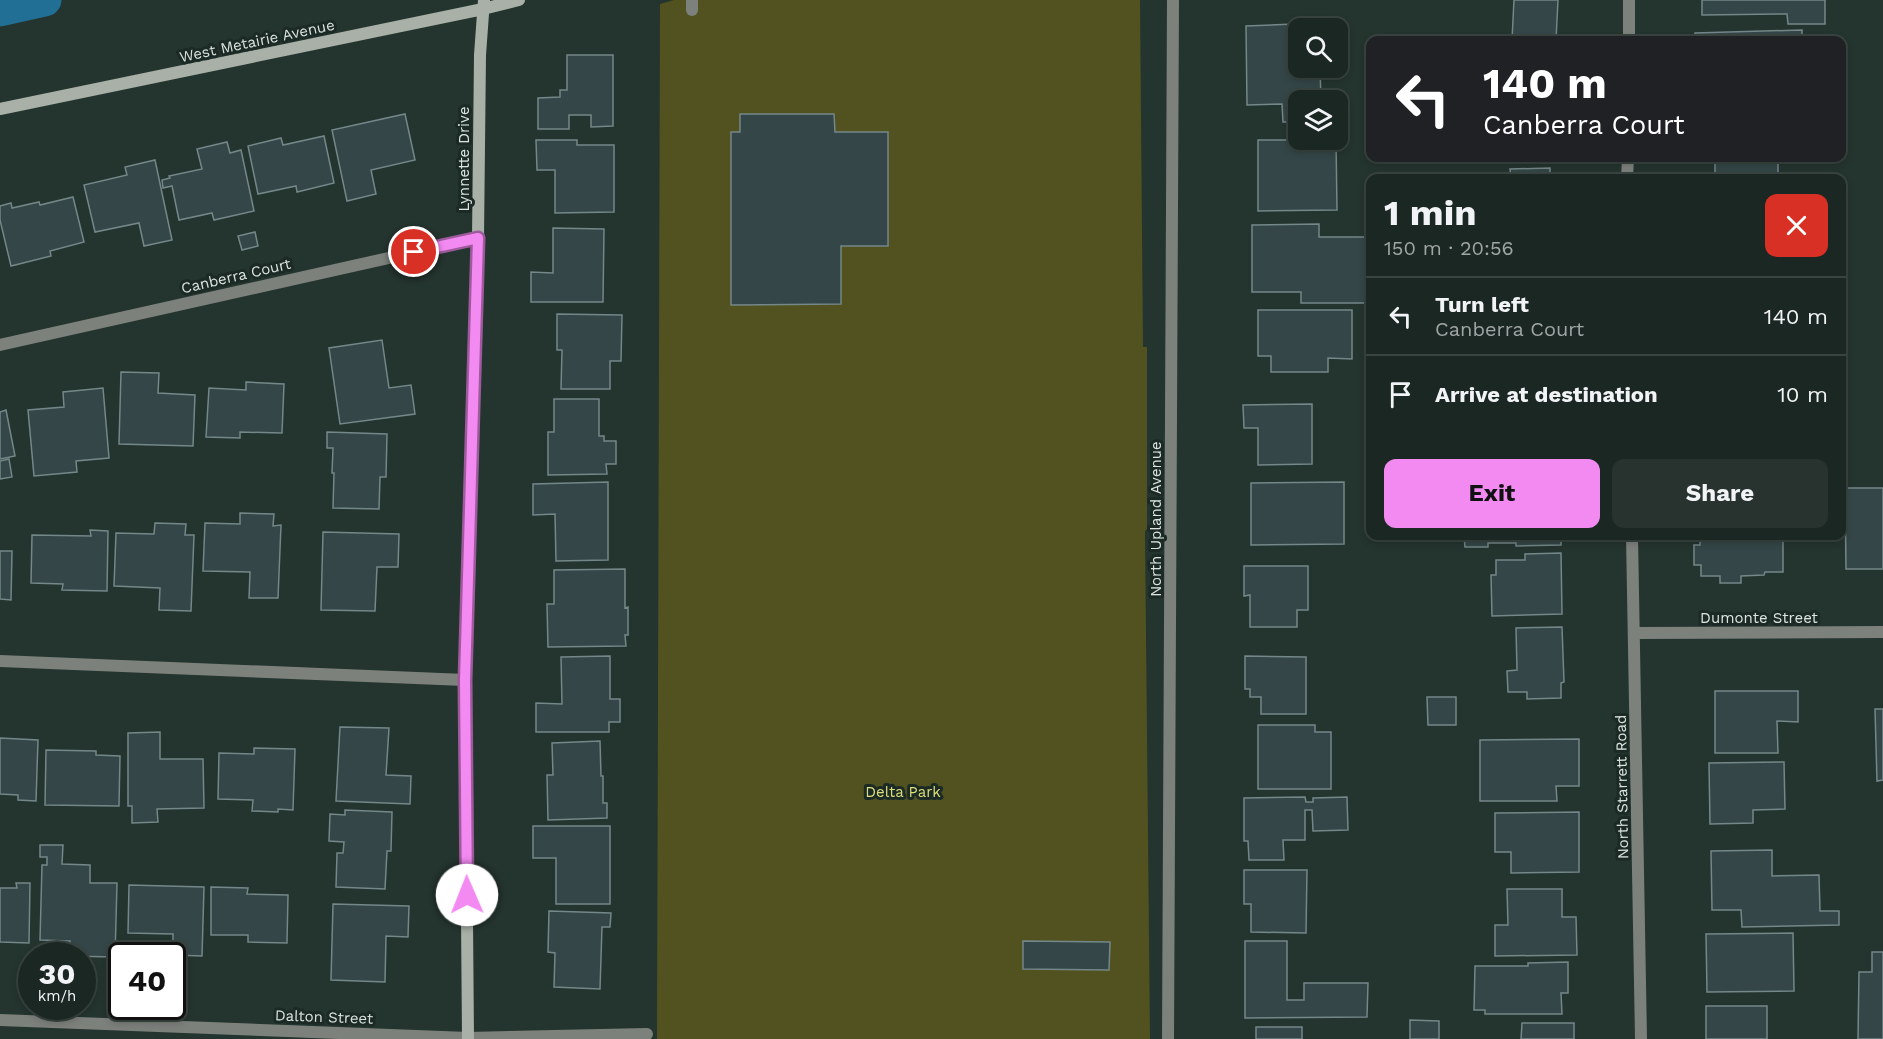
<!DOCTYPE html>
<meta charset="utf-8">
<style>
:root{--surface:#1b2722;--page:#28332f;--text:#f1f3f6;--muted:#a0a5a5;--line:#394440;--accent:#f38af2}
body{margin:0;font-family:"Work Sans",sans-serif;background:var(--page);color:var(--text);height:100vh;display:flex;flex-direction:column;font-size:22px;white-space:nowrap}
*{box-sizing:border-box;margin:0}
p{font-size:20px;color:var(--muted)}
.icon{flex:none;width:33px;height:33px;fill:none;stroke:currentColor;stroke-width:2;stroke-linecap:round;stroke-linejoin:round}
.map{position:relative;flex:1;overflow:hidden}
.side{position:absolute;left:1366px;top:174px;width:480px;height:366px;display:flex;flex-direction:column;background:var(--surface);border-radius:12px;box-shadow:0 3px 9px #0003,0 0 0 2px var(--line)}
.side>*{flex:none}
.hud{position:absolute;left:1366px;top:36px;width:480px;height:126px;border-radius:12px;box-shadow:0 3px 9px #0003,0 0 0 2px var(--line);background:#202124;color:#fff;overflow:hidden}
.tools{position:absolute;left:1288px;top:18px;display:grid;gap:12px}
.tools a{display:grid;place-items:center;width:60px;height:60px;border-radius:12px;background:var(--surface);box-shadow:0 3px 9px #0003,0 0 0 2px var(--line);font-size:30px}
.speed{position:absolute;left:18px;top:942px;display:flex;gap:12px;font-size:30px;font-weight:700;text-align:center}
.speed>*{display:grid;place-content:center;width:78px;height:78px;border-radius:50%;background:var(--surface);box-shadow:0 3px 9px #0003,0 0 0 2px var(--line);line-height:1}
.speed small{font-size:15px;font-weight:400}
.speed .limit{border:3px solid #111;border-radius:9px;background:#fff;color:#111}
.pin{position:absolute;display:grid;place-items:center;width:51px;height:51px;color:#fff;margin:-26px;border:3px solid #fff;border-radius:50%;box-shadow:0 2px 6px #0007}
.me{position:absolute;width:66px;margin:-33px;rotate:359deg;stroke-linejoin:round;filter:drop-shadow(0 0 4px #0008)}
.turn{display:flex;align-items:center;gap:21px;height:126px;padding:0 18px;font-size:27px}
.turn .icon{width:78px;height:78px;stroke-width:2.5}
.turn b{display:block;font-size:42px;line-height:51px}
.round{display:grid;place-items:center;flex:none;width:63px;height:63px;border-radius:12px;background:var(--page)}
.head{display:flex;align-items:center;justify-content:space-between;height:102px;padding:0 18px}
h1{font-size:36px;font-weight:700;line-height:45px}
.cta{display:flex;gap:12px;margin-top:auto;padding:12px 18px}
.cta a{flex:1;height:69px;border-radius:12px;background:var(--accent);color:#111;font-size:24px;font-weight:700;line-height:69px;text-align:center}
.cta a+a{background:var(--page);color:var(--text)}
ul{padding:0;list-style:none}
li{display:flex;align-items:center;gap:18px;height:78px;padding:0 18px;border-top:2px solid var(--line)}
li div{flex:1}
li b{display:block;font-size:22px}
li em{font-style:normal}
.map>svg:first-child{display:block}
.green{fill:#525221}
.lines{fill:none;stroke-linecap:round;stroke-linejoin:round}
.canal{stroke:#216f94;stroke-width:33}
.building{fill:#344647;stroke:#748789;stroke-width:1.5}
.lane{stroke:#7d817c;stroke-width:12}
.street{stroke:#7d817c;stroke-width:12}
.secondary{stroke:#a8b0a7;stroke-width:12}
.route-casing{stroke:#9e5a9d;stroke-width:15}
.route{stroke:#f38af2;stroke-width:10}
.labels{text-anchor:middle;stroke-width:6;stroke-linejoin:round;paint-order:stroke}
.street-label{font-size:15px;fill:#dbe4e0;stroke:#1b2a25}
.park-label{font-size:15px;fill:#dede7a;stroke:#1b2a25}
</style>
<div class="map">
<svg width="1883" height="1039" viewBox="0 0 1883 1039">
<rect width="100%" height="100%" fill="#24342e"/>
<path class="green" d="M674,0H1140L1143,347H1147V529L1145,531L1150,1039H657L660,4Z"/>
<g class="lines">
<path class="canal" d="M0,10L45,0"/>
</g>
<path class="building" d="M1514,0H1558L1556,40H1512Z
M1702,0H1825V24H1788L1787,14L1702,15Z
M1294,24V62H1299V68H1320L1321,100H1299V122H1283L1282,104L1247,105L1246,26Z
M1802,30V40H1695V33Z
M567,55H613V126L591,127V115H569V129H538V98L560,97V90H567Z
M405,114L415,160L371,170L376,194L347,201L332,130Z
M740,114H834L835,132H888V246H841V304L731,305V132H740Z
M324,136L334,183L297,192L296,186L258,194L248,146L281,138L283,145Z
M536,140H577V145H614V212L555,213V170H537Z
M1258,140H1336L1337,210L1258,211Z
M227,142L230,153L241,150L254,211L214,220L212,213L179,220L172,186L163,188L162,180L170,178L169,176L202,169L197,149Z
M1715,158H1797V159H1778V178H1715Z
M155,160L172,240L144,246L139,223L95,232L84,185L127,175L125,167Z
M1550,168V178H1511L1510,169Z
M73,197L84,242L50,251L51,256L11,266L0,220V206L11,203L12,208L39,202L40,205Z
M1319,224V237H1370L1371,303H1301V292H1252V225Z
M553,228L604,229L603,302H531V272L553,273Z
M255,232L258,246L242,250L238,236Z
M1258,310H1352V359L1328,358V372H1271V356H1258Z
M557,314L622,315L621,361H610V389H561L562,350H557Z
M382,340L389,388L411,385L415,414L340,424L329,348Z
M121,372L159,373L158,393L195,395L193,446L119,444Z
M246,382L284,384L282,433L240,432V438L206,437L209,388L246,390Z
M103,388L109,458L76,461L77,472L34,476L28,410L64,407L63,392Z
M554,399H599V436H604V441H616V464H606L607,474L548,475V432H554Z
M1312,404V464L1258,465V428H1244L1243,405Z
M6,410L15,456L0,459V412Z
M327,432L387,434L386,477H380L379,509L333,508L334,473H332L333,448H327Z
M9,459L12,477L0,479V461Z
M608,482V560L556,561L555,514L533,515V484Z
M1344,482V544L1251,545V483Z
M1845,488H1883V569H1846Z
M240,513L274,514L273,526L281,525L278,598H249L250,572L203,571L205,523L240,524Z
M155,523L186,524L185,535H194L191,611L159,610L160,588L114,586L116,533L154,534Z
M90,530L108,531L107,591L62,590L63,584L31,583L32,535L91,536Z
M323,532L399,534L398,567H377L375,611L321,610Z
M1464,536H1561V545L1516,546V543H1488V547H1465Z
M1700,536H1783V572H1765L1764,575L1741,576V583H1720V576H1701V565H1694V545H1700Z
M0,551H12L11,600L0,599Z
M1561,553L1562,614L1492,616L1491,575H1496V560H1525V554Z
M1244,566H1308V610H1297V627H1250V595L1244,596Z
M625,569V608L628,607V635H625L626,646L548,647L547,604H554V570Z
M1562,627L1564,682L1561,683V698L1527,699V692H1508L1507,671L1517,670L1516,628Z
M610,656V699H620V722H609V732H536V703L562,704L561,657Z
M1245,656L1306,657V714H1261V697H1250V689H1245Z
M1715,691H1798V722L1777,721L1778,753H1715Z
M1427,697H1456V725H1428Z
M1875,709H1883V780L1877,781Z
M1258,725H1315V732H1331V789H1258Z
M340,727L389,728L386,775L411,776L410,804L336,801Z
M160,732V759H203L204,808L157,809L158,822L132,823V806H128V733Z
M0,738L38,740L36,801L18,800V795L0,794Z
M1579,739V786H1556L1557,801H1480V740Z
M600,741L601,776H603V803H607V818L548,820L547,775H553L552,743Z
M254,748L295,749L293,810L278,809V812L252,811L253,800L218,799L219,753L254,754Z
M46,750L96,751V755L120,756L119,806L45,805Z
M1784,762L1785,809L1753,810V823L1710,824L1709,763Z
M1305,797L1306,802H1313V798L1347,797L1348,830L1313,831L1312,810H1305V840H1283L1284,860H1249L1248,841H1244V798Z
M345,810L392,812L391,851H387L385,889L336,887L337,853H343L344,842L329,841L330,814L345,815Z
M1579,812V872L1511,873V852H1495V813Z
M533,826H610V904H556V858H533Z
M40,845H63L62,864L90,865V883H117L115,957L69,956L70,941L40,940L42,865H47V857H40Z
M1772,850V876L1819,875L1820,911H1839V925L1742,927L1741,910H1712L1711,851Z
M1244,870H1307L1306,933L1251,932V904H1244Z
M16,883H30L29,943L0,942V888H17Z
M129,885L204,887L202,956L173,955V934L128,933Z
M211,887L248,888L247,894L288,895L287,943L248,942V935H211Z
M1507,889H1562V917H1576L1577,955L1495,956V925H1508Z
M333,904L409,906L408,937L386,936L385,982L331,980Z
M549,911L611,913L610,927H602L600,989L554,987L555,953L548,952Z
M1793,933L1794,991L1707,992L1706,934Z
M1023,941L1110,942L1109,970L1023,969Z
M1245,941H1287V1000H1304V983H1368L1367,1017L1245,1018Z
M1872,952H1883V1039H1858L1859,972H1872Z
M1568,962V993H1561L1562,1014H1485V1010H1474L1475,966H1528V963Z
M1706,1006H1767V1039H1706Z
M1410,1020L1439,1021V1039H1410Z
M1522,1023H1574V1039H1521Z
M1256,1027H1302V1039H1256Z"/>
<g class="lines">
<path class="lane" d="M692,0V10"/>
<path class="street" d="M1629,40V0
M1627,178L1628,158
M0,345L478,238
M1632,536L1641,1039
M1635,633L1883,632
M0,661L465,680
M0,1020L468,1038L647,1034
M1168,1039L1173,0"/>
<path class="secondary" d="M0,109L483,9L519,0
M468,1039L465,680L478,238L480,55L484,0"/>
</g>
<g class="lines">
<g class="route-casing">
<path id="route" d="M414,252L478,238L465,680L467,895"/>
</g>
<use href="#route" class="route"/>
</g>
<g class="labels">
<g class="street-label">
<text transform="translate(257 41) rotate(-12)" y="5">West Metairie Avenue</text>
<text transform="translate(464 159) rotate(-90)" y="5">Lynnette Drive</text>
<text transform="translate(236 276) rotate(-13)" y="5">Canberra Court</text>
<text transform="translate(1156 519) rotate(-90)" y="5">North Upland Avenue</text>
<text x="1759" y="623">Dumonte Street</text>
<text transform="translate(1622 787) rotate(-91)" y="5">North Starrett Road</text>
<text transform="translate(324 1017) rotate(2)" y="5">Dalton Street</text>
</g>
<g class="park-label">
<text x="903" y="797">Delta Park</text>
</g>
</g>
</svg>
<div class="tools">
<a><svg class="icon" aria-label="search" viewBox="0 0 24 24"><circle cx="10" cy="10" r="6"/><path d="M15 15l6 6"/></svg></a>
<a><svg class="icon" aria-label="layers" viewBox="0 0 24 24"><path d="M12 4l9 5-9 5-9-5zM3 14l9 5 9-5"/></svg></a>
</div>
<div class="speed"><div>30<small>km/h</small></div><div class="limit">40</div></div>
<div class="pin" style="left:414px;top:252px;background:#d93025"><svg class="icon" aria-label="arrive" viewBox="0 0 24 24"><path d="M6 21V4h12l-3 4 3 4H6"/></svg></div>
<svg class="me" style="left:467px;top:895px" viewBox="-20 -20 40 40"><circle r="19" fill="#fff"/><path d="M0-13L10 11 0 6-10 11z" fill="#f38af2"/></svg>
<div class="hud">
<div class="turn"><svg class="icon" aria-label="left" viewBox="0 0 24 24"><path d="M17 20v-9H6M10 6l-5 5 5 5"/></svg><div><b>140 m</b>Canberra Court</div></div>
</div>
<section class="side">
<div class="head"><div><h1>1 min</h1><p>150 m · 20:56</p></div><a class="round" style="background:#d93025;color:#fff"><svg class="icon" aria-label="close" viewBox="0 0 24 24"><path d="M6 6l12 12M18 6L6 18"/></svg></a></div>
<ul>
<li><svg class="icon" aria-label="left" viewBox="0 0 24 24"><path d="M17 20v-9H6M10 6l-5 5 5 5"/></svg><div><b>Turn left</b><p>Canberra Court</p></div><em>140 m</em></li>
<li><svg class="icon" aria-label="arrive" viewBox="0 0 24 24"><path d="M6 21V4h12l-3 4 3 4H6"/></svg><div><b>Arrive at destination</b></div><em>10 m</em></li>
</ul>
<div class="cta"><a>Exit</a><a>Share</a></div>
</section>
</div>
